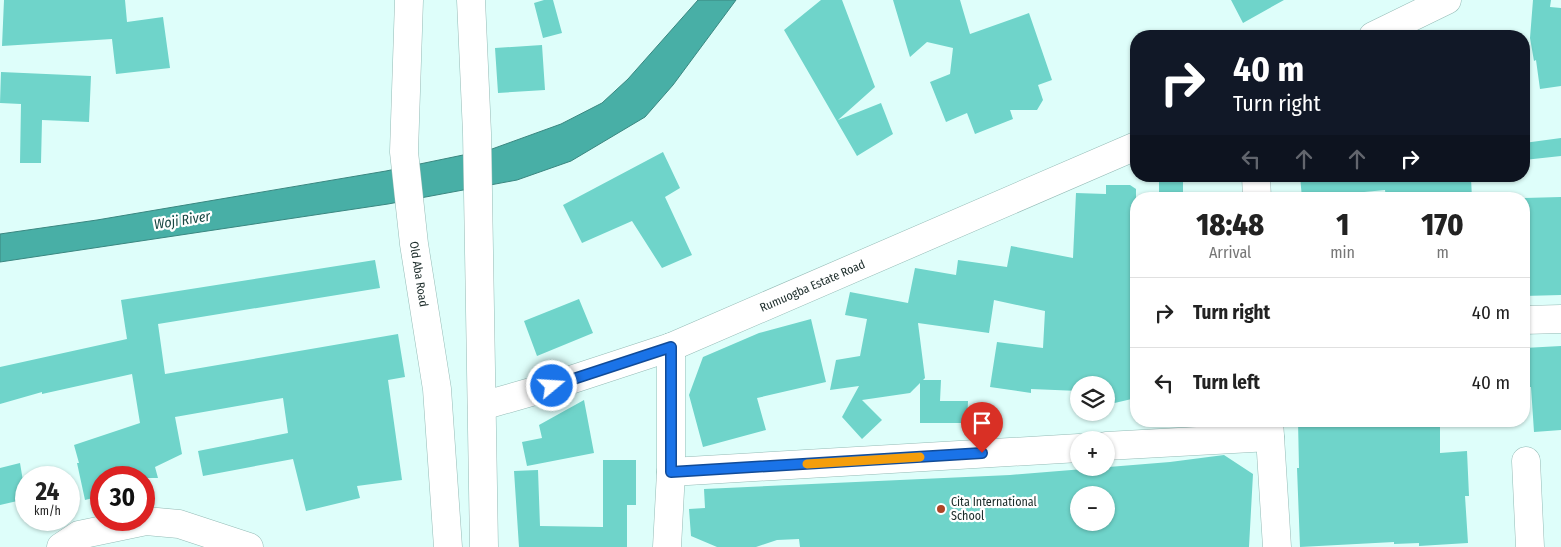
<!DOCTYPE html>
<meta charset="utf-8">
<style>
:root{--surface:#fff;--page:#f6f6f6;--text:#222;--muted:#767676;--line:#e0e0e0}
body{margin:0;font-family:"Fira Sans Condensed",sans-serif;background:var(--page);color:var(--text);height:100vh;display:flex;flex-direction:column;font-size:19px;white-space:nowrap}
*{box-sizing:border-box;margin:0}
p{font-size:16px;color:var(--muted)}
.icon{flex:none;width:28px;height:28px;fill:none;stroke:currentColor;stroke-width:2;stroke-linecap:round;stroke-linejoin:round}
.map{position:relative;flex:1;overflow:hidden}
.panel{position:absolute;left:1130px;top:192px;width:400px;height:235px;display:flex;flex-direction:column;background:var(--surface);border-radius:20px;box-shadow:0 1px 4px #0004}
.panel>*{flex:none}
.hud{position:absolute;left:1130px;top:30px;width:400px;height:152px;border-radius:20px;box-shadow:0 1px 4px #0004;background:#111827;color:#fff;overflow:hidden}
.tools{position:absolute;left:1070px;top:376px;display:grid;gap:10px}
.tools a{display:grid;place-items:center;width:45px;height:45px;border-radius:50%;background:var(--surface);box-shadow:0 1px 4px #0004;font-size:25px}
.speed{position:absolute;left:15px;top:466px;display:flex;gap:10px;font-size:25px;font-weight:700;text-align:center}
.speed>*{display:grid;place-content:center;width:65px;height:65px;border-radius:50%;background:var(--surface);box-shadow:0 1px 4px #0004;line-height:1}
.speed small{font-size:12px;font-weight:400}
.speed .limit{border:8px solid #d22;background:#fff;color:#111}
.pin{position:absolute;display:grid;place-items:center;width:42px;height:42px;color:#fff;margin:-51px -21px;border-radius:50% 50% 50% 0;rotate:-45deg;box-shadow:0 0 5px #0007}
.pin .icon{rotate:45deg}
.me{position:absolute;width:55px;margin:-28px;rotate:72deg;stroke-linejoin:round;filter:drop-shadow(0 0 4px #0008)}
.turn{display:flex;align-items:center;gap:18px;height:105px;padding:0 20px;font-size:22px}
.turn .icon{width:65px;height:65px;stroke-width:2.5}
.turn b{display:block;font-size:35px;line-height:42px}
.lanes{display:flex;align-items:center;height:48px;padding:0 20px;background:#0003;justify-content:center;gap:25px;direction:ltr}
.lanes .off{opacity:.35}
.eta{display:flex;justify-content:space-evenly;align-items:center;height:85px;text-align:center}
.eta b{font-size:30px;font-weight:800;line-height:35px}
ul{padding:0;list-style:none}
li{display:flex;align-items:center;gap:15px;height:70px;padding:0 20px;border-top:1px solid var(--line)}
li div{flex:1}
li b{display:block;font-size:19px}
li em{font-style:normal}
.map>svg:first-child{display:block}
.water{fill:#48afa6;stroke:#3a8780}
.building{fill:#6fd4ca;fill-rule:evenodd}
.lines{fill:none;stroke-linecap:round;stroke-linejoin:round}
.minor-casing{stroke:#94bbb6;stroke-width:29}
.major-casing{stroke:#94bbb6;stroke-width:29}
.minor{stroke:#fff;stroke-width:28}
.major{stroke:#fff;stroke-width:28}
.route-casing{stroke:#114b97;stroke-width:12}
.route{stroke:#1a73e8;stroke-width:9}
.slow{stroke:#f59e0b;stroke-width:9}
.poi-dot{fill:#ae4526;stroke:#fff;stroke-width:2}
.labels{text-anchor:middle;stroke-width:4.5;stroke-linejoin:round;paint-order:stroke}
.street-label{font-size:12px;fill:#1b2b29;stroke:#fff}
.poi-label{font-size:12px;fill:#1b2b29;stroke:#fff;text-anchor:start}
.water-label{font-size:14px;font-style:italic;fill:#194743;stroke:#fff}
</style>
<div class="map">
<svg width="1561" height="547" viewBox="0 0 1561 547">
<rect width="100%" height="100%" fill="#defefa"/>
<path class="water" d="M698,0H736L673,85L645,117L571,161L517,180L388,204L0,262V234L97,220L386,171L492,149L561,124L602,103L628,79Z"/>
<path class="building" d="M4,0H125L127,22L163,17L170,68L116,74L112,39L2,46Z
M544,0H553L562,33L543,38L534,3Z
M821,0H842L875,87L838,120L881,103L893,134L857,156L784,30Z
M893,0H960L970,34L1029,13L1052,80L1038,85L1043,100L1037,110H1010L1013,119L975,134L967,113L946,122L930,82L950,74L953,48L927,42L910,57Z
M1231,0H1284L1243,23Z
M1533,0H1551L1550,7L1561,8V86L1540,89L1536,60L1534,61L1530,38Z
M542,45L545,90L498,93L495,48Z
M1,72L91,76L89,122L42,120L41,163H20L21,104L0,103Z
M1561,138V156L1524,160V143Z
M663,152L680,188L665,197L692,255L662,268L632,221L582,243L563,205Z
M1159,176H1183V199H1159Z
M1300,176H1427V181L1471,178L1472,199H1386L1385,190L1302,198Z
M1106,185H1130L1136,189V398L1106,405V385H1079V391L1031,389V393L990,387L997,342L1043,348L1045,311L994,300L989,333L918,323L925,378L923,380H941L940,401H968L967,423H920V383L910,393L862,400L882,420L862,439L842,417L859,386L830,390L836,360L860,356L867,319L845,315L850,292L908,303L915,268L956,275L958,260L1007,267L1011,246L1073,258L1076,193L1106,194Z
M1561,197V295L1524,296V198Z
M375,260L380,288L158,324L165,374L398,334L405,377L388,380L402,480L357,486L360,498L306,511L293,459L203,476L198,451L288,433L283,398L175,417L182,454L155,467L158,478H101V496L85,500L77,463H79L74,445L140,423L132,374L42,394V392L0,404V367L127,339L121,300Z
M579,299L593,333L537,356L524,321Z
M811,319L826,382L757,398L766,430L703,447L689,395L703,357L759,333Z
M1561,346V430L1534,432L1531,387H1524V348Z
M584,400L594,453L527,466L522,442L542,438L539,425Z
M1298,421H1440V453L1467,451L1469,496H1465L1468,543L1419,546V543L1394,544V542L1300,547L1297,468H1299Z
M1224,455L1253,474L1249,547H800L799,539L777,540L756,547H717L691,536L689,509L705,508L704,489L1010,475L1170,462ZM1079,495H1106V522H1079Z
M603,460H636V505H627V547H519L514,471L538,470L540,526L603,527Z
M20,463L26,499L0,505V468Z"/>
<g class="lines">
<g class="minor-casing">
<g id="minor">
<path d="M1373,36L1447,0"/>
<path d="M1256,176L1257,199"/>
<path d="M1524,320L1561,319"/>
<path id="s1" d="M482,406L552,386L671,347L1136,146"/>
<path d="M1269,421L1277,547"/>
<path d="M1106,446L1270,437"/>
<path d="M1526,461L1530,547"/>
<path d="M671,472L1079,448"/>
<path d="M61,547L79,535L146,521L179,524L249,547"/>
<path d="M667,547L671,472V347"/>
</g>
</g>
<g class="major-casing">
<g id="major">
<path id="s2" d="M409,0L404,152L414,244L437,389L448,547"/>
<path d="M471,0L477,133L484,547"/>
</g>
</g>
<use href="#minor" class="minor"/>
<use href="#major" class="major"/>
</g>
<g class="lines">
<g class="route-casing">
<path id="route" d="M552,386L671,347V472L982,453"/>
</g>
<use href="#route" class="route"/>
<path class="slow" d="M807,464L920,457"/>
</g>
<circle class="poi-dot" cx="941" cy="509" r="5"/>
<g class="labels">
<g class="street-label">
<text dy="4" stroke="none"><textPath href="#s2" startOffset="275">Old Aba Road</textPath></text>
<text dy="4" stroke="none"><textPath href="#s1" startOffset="352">Rumuogba Estate Road</textPath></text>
</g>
<g class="poi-label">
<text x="951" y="506">Cita International<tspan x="951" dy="14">School</tspan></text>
</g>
<g class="water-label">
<text transform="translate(182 220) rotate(-9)" y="5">Woji River</text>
</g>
</g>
</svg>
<div class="tools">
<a><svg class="icon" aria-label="layers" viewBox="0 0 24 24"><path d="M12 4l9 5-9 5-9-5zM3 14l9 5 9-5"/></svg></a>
<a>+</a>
<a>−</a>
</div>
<div class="speed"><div>24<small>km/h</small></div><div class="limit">30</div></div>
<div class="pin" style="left:982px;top:453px;background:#d93025"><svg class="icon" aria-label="arrive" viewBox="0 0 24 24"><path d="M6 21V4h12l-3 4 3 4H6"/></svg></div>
<svg class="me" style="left:552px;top:386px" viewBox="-20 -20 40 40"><circle r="17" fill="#1a73e8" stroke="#fff" stroke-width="3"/><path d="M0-11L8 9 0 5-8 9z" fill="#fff"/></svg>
<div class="hud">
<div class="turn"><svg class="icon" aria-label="right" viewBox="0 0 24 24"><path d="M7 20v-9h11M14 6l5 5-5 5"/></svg><div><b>40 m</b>Turn right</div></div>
<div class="lanes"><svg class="icon off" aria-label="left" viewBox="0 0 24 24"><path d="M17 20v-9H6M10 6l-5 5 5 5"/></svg><svg class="icon off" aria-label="ahead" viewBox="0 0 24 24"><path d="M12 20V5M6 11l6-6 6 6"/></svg><svg class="icon off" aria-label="ahead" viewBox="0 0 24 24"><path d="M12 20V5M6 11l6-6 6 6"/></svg><svg class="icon" aria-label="right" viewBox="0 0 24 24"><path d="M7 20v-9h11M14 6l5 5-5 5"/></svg></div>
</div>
<section class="panel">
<div class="eta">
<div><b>18:48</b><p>Arrival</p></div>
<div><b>1</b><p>min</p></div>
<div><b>170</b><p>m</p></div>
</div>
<ul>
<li><svg class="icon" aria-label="right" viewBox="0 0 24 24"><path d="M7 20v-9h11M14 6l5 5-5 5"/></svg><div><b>Turn right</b></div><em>40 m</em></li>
<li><svg class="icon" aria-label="left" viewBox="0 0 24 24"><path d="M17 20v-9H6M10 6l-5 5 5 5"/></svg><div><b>Turn left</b></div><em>40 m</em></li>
</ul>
</section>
</div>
